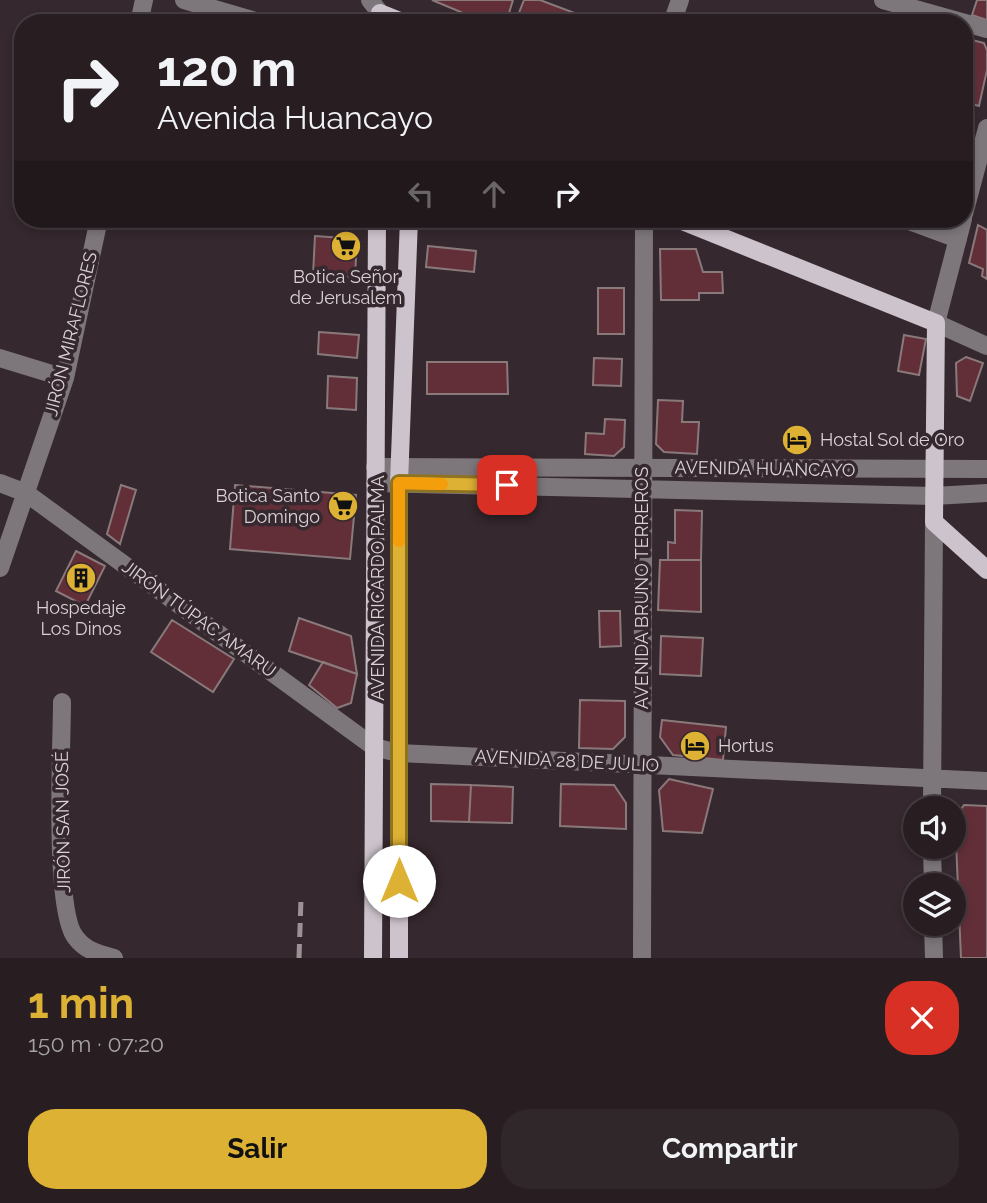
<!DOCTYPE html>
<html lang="es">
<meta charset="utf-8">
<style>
:root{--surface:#281e22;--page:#30272a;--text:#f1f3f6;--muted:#a5a2a5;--line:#443c40;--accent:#ddb133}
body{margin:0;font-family:Raleway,sans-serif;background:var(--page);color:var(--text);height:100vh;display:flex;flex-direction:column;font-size:26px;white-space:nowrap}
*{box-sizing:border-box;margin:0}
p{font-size:23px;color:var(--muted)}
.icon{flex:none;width:38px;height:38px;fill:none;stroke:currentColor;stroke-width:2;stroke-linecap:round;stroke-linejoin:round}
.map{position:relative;height:958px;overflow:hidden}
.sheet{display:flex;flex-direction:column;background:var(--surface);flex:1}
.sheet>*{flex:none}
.top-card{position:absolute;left:14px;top:14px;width:959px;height:214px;border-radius:28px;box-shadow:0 4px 10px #0003,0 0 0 2px var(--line);background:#281e22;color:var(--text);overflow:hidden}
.fabs{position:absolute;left:903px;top:796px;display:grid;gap:14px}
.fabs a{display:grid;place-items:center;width:63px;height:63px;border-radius:50%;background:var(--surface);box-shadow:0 4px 10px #0003,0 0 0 2px var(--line);font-size:35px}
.pin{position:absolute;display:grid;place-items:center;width:60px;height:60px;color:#fff;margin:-30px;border-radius:14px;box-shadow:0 4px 10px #0006}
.me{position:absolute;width:77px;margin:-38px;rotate:0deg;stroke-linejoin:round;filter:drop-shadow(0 0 5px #0008)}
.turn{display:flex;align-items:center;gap:24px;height:147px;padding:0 28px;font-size:32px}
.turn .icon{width:91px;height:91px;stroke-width:2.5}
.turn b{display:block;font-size:49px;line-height:60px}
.lanes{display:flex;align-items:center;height:66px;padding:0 28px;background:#0003;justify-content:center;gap:35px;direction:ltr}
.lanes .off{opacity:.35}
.round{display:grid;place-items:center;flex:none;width:74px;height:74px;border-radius:28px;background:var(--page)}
.summary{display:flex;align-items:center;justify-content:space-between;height:119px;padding:0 28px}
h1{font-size:42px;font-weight:700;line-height:52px;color:var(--accent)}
.button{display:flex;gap:14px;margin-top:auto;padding:14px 28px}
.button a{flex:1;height:80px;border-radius:28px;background:var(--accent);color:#111;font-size:28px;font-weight:700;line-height:80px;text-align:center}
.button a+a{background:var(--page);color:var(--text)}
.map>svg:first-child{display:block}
.building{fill:#622f39;stroke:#89797b;stroke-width:2}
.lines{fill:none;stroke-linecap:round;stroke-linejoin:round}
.minor{stroke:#7d777c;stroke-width:18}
.major{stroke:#cdc3cc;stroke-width:18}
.rail{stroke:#9c9296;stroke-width:5;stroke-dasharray:14 7;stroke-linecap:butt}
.route-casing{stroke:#907321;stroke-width:18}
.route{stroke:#ddb133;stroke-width:12}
.slow{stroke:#f59e0b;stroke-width:12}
.labels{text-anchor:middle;stroke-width:7;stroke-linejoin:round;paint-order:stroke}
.poi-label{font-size:18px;fill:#dad2d5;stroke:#35282e}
.street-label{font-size:18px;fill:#dad2d5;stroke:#35282e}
</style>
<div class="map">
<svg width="987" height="958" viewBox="0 0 987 958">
<rect width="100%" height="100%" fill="#35282e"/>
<path class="building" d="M432,0H513L506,23H487Z
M524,0H540L580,15L577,23H515Z
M977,0H987V20L972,15Z
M972,40L984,43L987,50V70L979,106L964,102V74Z
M978,225L987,230V279L982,276L983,269L969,263Z
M315,236L357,239L355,277L313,275Z
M428,246L476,251L474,272L426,267Z
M660,249H696L703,272H722L723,293H699V300H661Z
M598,288H624V334H598Z
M319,332L359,335L357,358L318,354Z
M904,335L926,339L919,375L898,371Z
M966,357L983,363L970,401L957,396L956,363Z
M594,358L622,359L621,386L593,385Z
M427,362H507L508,394H427Z
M328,376L357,378L356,410L327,408Z
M658,400L683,401L682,422H699L697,454L664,452L656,444Z
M605,419L625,420L624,447L614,456L585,454L586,433L604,434Z
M121,485L136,490L120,544L107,534Z
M235,485L356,495L350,559L230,549Z
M675,510L702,511L701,560H668V542L675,543Z
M76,551L105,566L85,606L56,591Z
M660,560H701V612L658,610Z
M599,611H620L621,646L600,647Z
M299,618L351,636L357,674L289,651Z
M172,620L234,659L213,692L151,652Z
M661,636L703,638L701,676L660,674Z
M323,662L357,674L351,703L337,708L309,685Z
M580,700L625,701V737L613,749L579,748Z
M662,720L726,727L723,760L673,755L660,737Z
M669,779L713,789L702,833L663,831L659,790Z
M431,784L471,785L469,822L431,821Z
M561,784L614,785L626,803V829L560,826Z
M471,785L513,787L512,823L469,822Z
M964,805L987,806V958H961L955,818Z"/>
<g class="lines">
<path class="minor" d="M184,0L262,23
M370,0L380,13
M883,0L987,29
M139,23L144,0
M672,23L680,0
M964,214L987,128
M904,219L958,239
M963,219L936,323L987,346
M0,358L65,378
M375,467L987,469
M0,483L26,493L374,747L398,753L987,781
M375,483L934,496L987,493
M0,568L65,378L99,219
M62,702C62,744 53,912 76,938C86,951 99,954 114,958
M932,808L934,522
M932,847L933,886
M933,924L934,958
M642,958L644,219"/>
<path class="major" d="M379,23L380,13L405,23
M677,219L936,323L934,522L987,570
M373,958L377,219
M399,958V483L409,219"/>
<path class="rail" d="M299,958L301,899"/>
</g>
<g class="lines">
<g class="route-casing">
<path id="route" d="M399,881V483L507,485"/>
</g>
<use href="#route" class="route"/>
<path class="slow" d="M399,541V483L442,484"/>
</g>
<defs>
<g id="supermarket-disc" transform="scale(1.575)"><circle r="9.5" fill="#ddb133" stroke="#35282e"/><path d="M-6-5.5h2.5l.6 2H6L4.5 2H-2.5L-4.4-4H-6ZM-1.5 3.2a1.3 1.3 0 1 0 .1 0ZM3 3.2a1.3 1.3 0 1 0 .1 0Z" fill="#111"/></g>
<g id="hotel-disc" transform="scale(1.575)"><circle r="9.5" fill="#ddb133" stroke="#35282e"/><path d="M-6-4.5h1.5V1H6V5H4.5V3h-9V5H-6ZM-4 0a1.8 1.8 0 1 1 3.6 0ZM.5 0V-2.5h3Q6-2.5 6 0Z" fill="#111"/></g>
<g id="building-disc" transform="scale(1.575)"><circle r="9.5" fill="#ddb133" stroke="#35282e"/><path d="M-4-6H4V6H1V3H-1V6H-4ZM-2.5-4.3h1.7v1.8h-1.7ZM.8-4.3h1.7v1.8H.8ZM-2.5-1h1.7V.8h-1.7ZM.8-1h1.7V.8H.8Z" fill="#111"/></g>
</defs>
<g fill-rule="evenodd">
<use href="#supermarket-disc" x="346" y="246"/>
<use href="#hotel-disc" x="797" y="440"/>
<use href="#supermarket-disc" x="343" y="506"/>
<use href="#building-disc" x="81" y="578"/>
<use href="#hotel-disc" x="695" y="746"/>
</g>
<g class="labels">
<g class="poi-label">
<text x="346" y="283">Botica Señor<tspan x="346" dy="21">de Jerusalem</tspan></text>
<text x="820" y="446" text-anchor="start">Hostal Sol de Oro</text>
<text x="320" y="502" text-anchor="end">Botica Santo<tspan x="320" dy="21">Domingo</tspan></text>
<text x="81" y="614">Hospedaje<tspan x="81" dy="21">Los Dinos</tspan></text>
<text x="718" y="752" text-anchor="start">Hortus</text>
</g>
<g class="street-label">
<text transform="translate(71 334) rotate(-76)" y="6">JIRÓN MIRAFLORES</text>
<text transform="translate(765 469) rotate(1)" y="6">AVENIDA HUANCAYO</text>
<text transform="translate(378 588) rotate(-90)" y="6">AVENIDA RICARDO PALMA</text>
<text transform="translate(642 588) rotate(-90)" y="6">AVENIDA BRUNO TERREROS</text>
<text transform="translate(199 619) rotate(36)" y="6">JIRÓN TÚPAC AMARU</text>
<text transform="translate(567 761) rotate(3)" y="6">AVENIDA 28 DE JULIO</text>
<text transform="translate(63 822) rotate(-91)" y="6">JIRÓN SAN JOSÉ</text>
</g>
</g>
</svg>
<div class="fabs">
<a><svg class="icon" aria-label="sound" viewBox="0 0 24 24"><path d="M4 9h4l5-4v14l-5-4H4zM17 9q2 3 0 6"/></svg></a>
<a><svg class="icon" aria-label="layers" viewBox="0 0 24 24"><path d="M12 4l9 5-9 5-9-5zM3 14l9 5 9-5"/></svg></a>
</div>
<div class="pin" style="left:507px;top:485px;background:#d93025"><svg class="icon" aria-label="arrive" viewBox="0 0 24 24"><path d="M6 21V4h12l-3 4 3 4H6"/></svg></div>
<svg class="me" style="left:399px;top:881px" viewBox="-20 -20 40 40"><circle r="19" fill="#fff"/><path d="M0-13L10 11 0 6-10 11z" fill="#ddb133"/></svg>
<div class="top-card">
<div class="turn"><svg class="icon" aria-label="right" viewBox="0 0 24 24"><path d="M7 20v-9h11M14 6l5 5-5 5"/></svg><div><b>120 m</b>Avenida Huancayo</div></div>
<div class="lanes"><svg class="icon off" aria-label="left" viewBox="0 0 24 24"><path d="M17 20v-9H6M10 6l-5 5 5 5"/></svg><svg class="icon off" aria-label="ahead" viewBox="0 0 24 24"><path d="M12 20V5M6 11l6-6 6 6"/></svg><svg class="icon" aria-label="right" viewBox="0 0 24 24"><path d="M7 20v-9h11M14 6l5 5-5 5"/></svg></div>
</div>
</div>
<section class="sheet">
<div class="summary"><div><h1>1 min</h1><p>150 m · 07:20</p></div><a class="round" style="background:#d93025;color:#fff"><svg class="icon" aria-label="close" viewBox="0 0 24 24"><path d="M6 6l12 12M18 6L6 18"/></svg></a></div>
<div class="button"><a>Salir</a><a>Compartir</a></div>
</section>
